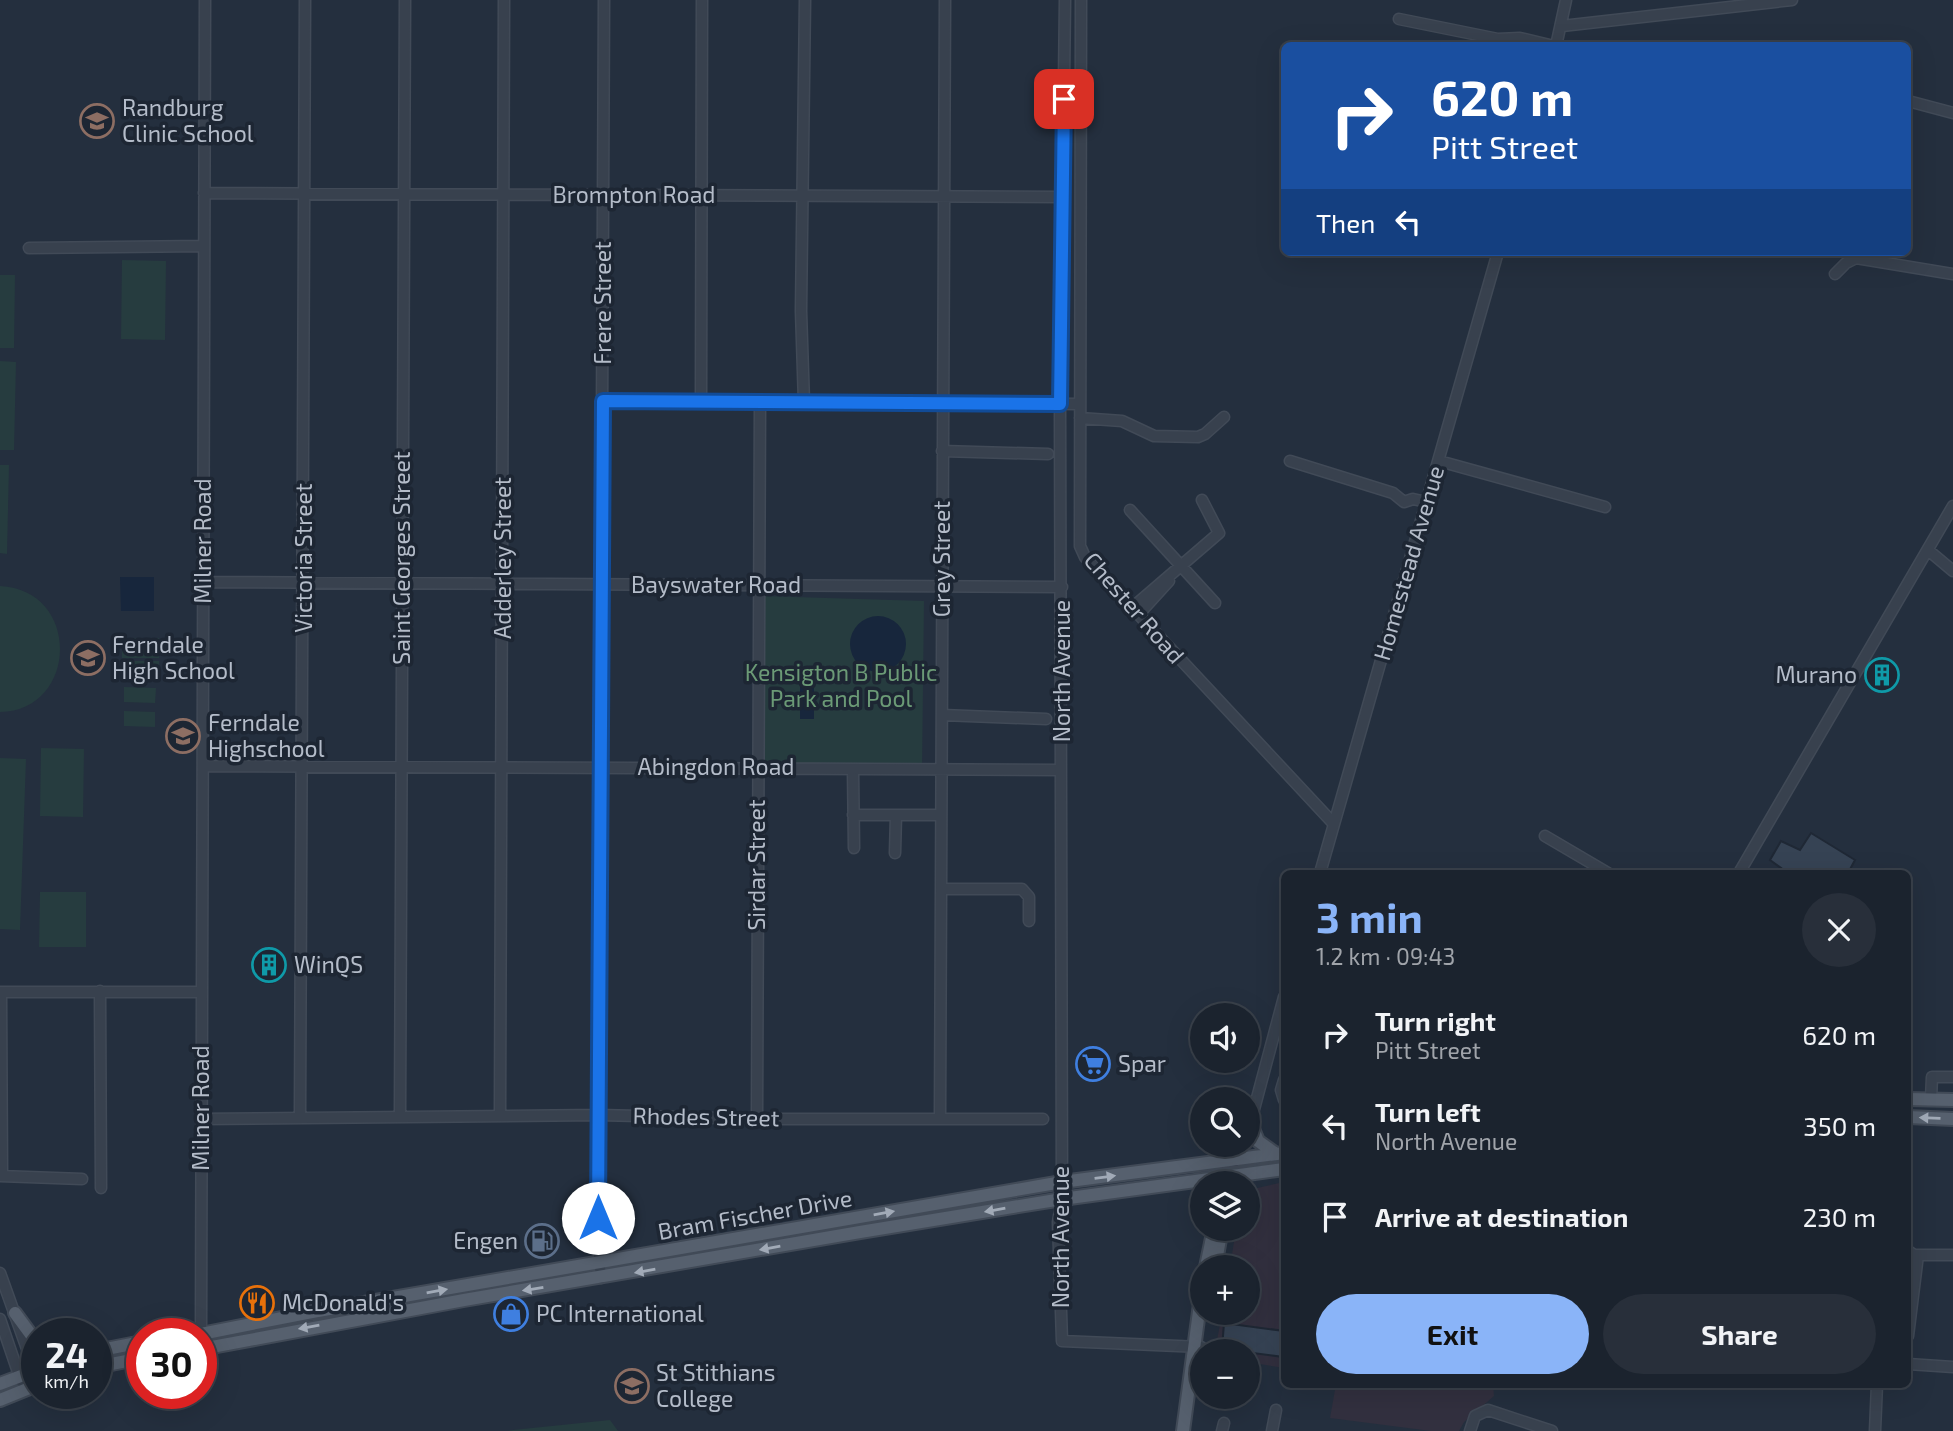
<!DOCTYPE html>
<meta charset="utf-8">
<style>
:root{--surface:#1b232e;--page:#282f3a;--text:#f1f3f6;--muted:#a0a4aa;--line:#39404a;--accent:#8ab4f8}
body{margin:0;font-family:"Exo 2",sans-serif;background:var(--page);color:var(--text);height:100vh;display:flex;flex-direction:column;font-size:26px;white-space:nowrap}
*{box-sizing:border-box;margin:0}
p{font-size:23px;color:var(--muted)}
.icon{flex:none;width:38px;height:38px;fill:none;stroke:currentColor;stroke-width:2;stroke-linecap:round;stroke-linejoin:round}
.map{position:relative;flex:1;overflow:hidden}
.panel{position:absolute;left:1281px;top:870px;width:630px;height:518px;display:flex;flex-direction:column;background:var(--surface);border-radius:10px;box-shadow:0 7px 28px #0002,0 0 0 2px var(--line)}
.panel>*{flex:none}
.top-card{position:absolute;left:1281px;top:42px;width:630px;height:214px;border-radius:10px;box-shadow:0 7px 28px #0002,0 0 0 2px var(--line);background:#1a4fa0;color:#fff;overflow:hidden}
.fabs{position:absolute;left:1190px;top:1003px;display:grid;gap:14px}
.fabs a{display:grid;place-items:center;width:70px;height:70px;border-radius:50%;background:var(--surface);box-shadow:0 7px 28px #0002,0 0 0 2px var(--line);font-size:35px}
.speed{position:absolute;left:21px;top:1318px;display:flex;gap:14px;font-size:35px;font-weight:700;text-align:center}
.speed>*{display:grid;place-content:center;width:91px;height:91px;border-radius:50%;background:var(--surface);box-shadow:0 7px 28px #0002,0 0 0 2px var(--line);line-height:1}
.speed small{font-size:18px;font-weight:400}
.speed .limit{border:10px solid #d22;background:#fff;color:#111}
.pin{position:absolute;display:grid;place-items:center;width:60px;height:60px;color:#fff;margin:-30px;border-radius:14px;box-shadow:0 4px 10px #0006}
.me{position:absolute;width:77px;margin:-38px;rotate:0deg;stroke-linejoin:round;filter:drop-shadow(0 0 5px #0008)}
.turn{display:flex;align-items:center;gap:24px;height:147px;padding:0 35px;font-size:32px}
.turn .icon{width:91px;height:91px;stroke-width:2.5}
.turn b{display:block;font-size:49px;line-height:60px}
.then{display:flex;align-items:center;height:66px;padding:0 35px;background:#0003;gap:14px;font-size:26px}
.round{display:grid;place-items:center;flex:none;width:74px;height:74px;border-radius:37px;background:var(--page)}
.summary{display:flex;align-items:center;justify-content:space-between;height:119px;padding:0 35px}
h1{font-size:42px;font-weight:700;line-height:52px;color:var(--accent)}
.primary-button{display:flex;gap:14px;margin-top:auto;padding:14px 35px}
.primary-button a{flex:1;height:80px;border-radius:42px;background:var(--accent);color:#111;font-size:28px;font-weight:700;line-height:80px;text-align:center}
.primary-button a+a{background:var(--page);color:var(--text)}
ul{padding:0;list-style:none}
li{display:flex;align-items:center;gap:21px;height:91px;padding:0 35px}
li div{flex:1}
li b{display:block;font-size:26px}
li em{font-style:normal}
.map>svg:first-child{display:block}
.medical{fill:#32303f}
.green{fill:#263c3f}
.water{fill:#17263c}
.building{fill:#364354;stroke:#1f2835;stroke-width:2}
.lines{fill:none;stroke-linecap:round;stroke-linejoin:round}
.minor-casing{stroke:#414a57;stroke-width:13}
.major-casing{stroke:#414a57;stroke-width:16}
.minor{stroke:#38414e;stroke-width:10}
.major{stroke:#56606e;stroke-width:12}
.oneway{fill:#a1aab7}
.route-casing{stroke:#114b97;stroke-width:18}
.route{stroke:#1a73e8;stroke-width:12}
.labels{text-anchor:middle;stroke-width:7;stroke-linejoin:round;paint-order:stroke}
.poi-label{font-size:23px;fill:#b4bcc9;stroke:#1d2633;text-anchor:start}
.street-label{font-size:23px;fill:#b4bcc9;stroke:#1d2633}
.park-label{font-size:23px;fill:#6b9a76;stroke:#1d2633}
</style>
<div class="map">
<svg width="1953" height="1431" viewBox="0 0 1953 1431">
<rect width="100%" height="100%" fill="#242f3e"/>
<path class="medical" d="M1284,1182V1368L1248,1362V1351H1215L1222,1313L1248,1312V1267H1230L1236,1229L1248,1228V1190Z
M1336,1384H1493L1494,1396L1464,1422L1459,1431H1431L1330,1418Z"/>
<path class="green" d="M122,260L166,261L165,340L121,339Z
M0,275H15L14,348H0Z
M0,361L16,362L14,450H0Z
M0,465H9L7,554L0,553Z
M0,586C82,590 78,711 0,712Z
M761,596L924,601L922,772H755Z
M122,638H159V658H122Z
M122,661H159V681H122Z
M124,687L156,688L155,703L124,702Z
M124,711L155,712V727L124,726Z
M41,748L84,749L83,817L40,816Z
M0,758L26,759L20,930L0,929Z
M40,892H86V947H39Z
M610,1420L618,1431H508L513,1430Z"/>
<path class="water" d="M120,577H154V611H121Z
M850 644a28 28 0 1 1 56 0a28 28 0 1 1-56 0Z
M800,687H814V719H800Z"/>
<path class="building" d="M1884,661L1893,666L1881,688L1873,683Z
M1811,833L1855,860L1848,873H1788L1770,860L1781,841L1800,850Z
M261,951H273L272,960H275L273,983L263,982L261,980Z
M1224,1323L1284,1331V1357L1222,1349Z"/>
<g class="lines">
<g class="minor-casing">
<path id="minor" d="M1065,0L1060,404L1062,1199L1058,1222L1062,1341L1201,1347
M1081,0L1080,546L1085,557L1333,823
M1399,19L1498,39L1520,38L1554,46
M1562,26L1792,0
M1556,46L1566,0
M1908,101L1953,113
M204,193L1064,197
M29,248L203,246
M1835,274L1846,263L1856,258L1953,274
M603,401L1080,404
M701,402L702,0
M804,403L801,311L805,0
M1080,418L1122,421L1154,436L1198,437L1205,434L1224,417
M942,451L1048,454
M1290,461L1393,493L1404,502L1413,499L1426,502
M1439,461L1605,507
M1130,510L1215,603
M1928,550L1953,571
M203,582L1062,587
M1133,607L1219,533L1202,500
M1139,614L1169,581
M942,715L1046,719
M203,766L1061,770
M853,769L854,848
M853,815H941
M1545,836L1608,873
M895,853L896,815
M1320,873L1498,252
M1739,873L1953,506
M941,889H1022L1029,897V921
M100,991L101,1188
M0,992H201
M1,992L2,1176
M1284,1080L1281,1090L1284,1100
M1931,1099L1932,1077H1953
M400,1115L405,0
M500,1115L504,0
M300,1116L305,0
M940,1118L945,0
M201,1119L599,1115L757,1119H1043
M757,1119L760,402
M1249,1128L1284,997
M1235,1161L1240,1144
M0,1176L82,1179
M1908,1251L1914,1255H1953
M0,1273L36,1374
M601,1278L598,1244L604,0
M0,1319L21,1381
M201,1334L205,0
M1908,1336L1918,1255
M1908,1364L1953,1367
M1222,1431L1224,1423
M1272,1431L1276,1410
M1470,1431L1475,1416L1488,1410L1552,1431
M1875,1431L1877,1384"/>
</g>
<g class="major-casing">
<path id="major" d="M1908,1099L1953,1100
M1908,1117L1953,1119
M1251,1124L1258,1141L1276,1154
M1206,1267L1214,1228
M1215,1267L1220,1239
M15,1313L37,1343
M201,1334L312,1312L1062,1182L1284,1153
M201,1349L464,1300L860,1232L1062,1199L1284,1169
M96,1351L142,1342
M96,1367L142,1358
M0,1384L37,1370
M0,1400L37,1385
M1183,1431L1202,1289"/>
</g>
<use href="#minor" class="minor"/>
<use href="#major" class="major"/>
</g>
<defs><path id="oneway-solid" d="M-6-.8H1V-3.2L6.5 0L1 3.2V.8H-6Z" transform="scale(1.75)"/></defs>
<g class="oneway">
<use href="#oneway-solid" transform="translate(1930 1118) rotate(-178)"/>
<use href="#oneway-solid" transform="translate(1105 1177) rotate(-7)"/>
<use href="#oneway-solid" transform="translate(995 1210) rotate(170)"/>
<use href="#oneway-solid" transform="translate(884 1213) rotate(-10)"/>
<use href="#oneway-solid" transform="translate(770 1248) rotate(170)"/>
<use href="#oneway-solid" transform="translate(645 1271) rotate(170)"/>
<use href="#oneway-solid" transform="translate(533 1289) rotate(171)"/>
<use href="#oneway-solid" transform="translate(437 1291) rotate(-10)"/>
<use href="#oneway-solid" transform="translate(309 1327) rotate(170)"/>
</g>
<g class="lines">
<g class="route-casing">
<path id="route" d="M598,1218L603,401L1060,404L1064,99"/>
</g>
<use href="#route" class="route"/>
</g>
<defs>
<g id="school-ring" transform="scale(1.75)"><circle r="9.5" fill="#1d2633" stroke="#8d6e63" stroke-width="1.5"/><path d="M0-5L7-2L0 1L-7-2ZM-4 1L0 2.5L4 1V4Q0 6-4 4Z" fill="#8d6e63"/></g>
<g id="building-ring" transform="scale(1.75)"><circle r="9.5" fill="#1d2633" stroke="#0f9aa8" stroke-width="1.5"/><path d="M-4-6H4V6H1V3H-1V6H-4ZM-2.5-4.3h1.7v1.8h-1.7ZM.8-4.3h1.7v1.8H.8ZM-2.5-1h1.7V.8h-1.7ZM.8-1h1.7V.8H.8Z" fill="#0f9aa8"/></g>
<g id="supermarket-ring" transform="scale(1.75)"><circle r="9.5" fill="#1d2633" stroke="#3f7fe0" stroke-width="1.5"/><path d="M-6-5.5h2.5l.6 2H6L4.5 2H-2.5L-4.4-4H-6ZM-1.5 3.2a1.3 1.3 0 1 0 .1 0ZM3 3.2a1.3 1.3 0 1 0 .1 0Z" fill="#3f7fe0"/></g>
<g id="fuel-ring" transform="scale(1.75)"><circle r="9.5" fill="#1d2633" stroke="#5c6f8a" stroke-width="1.5"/><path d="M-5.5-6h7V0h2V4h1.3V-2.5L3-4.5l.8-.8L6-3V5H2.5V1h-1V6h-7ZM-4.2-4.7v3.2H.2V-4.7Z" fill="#5c6f8a"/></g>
<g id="restaurant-ring" transform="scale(1.75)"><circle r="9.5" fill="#1d2633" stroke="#e8710a" stroke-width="1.5"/><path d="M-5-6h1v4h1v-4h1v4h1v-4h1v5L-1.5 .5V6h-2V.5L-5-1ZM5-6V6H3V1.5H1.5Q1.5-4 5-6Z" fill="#e8710a"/></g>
<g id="shop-ring" transform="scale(1.75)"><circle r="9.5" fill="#1d2633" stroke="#3f7fe0" stroke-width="1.5"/><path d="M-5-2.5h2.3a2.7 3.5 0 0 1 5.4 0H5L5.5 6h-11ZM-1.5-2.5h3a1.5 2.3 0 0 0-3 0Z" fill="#3f7fe0"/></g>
</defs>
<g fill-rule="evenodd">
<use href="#school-ring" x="97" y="121"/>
<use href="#school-ring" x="88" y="658"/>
<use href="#building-ring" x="1882" y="675"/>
<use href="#school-ring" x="183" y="736"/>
<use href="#building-ring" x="269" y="965"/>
<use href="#supermarket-ring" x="1093" y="1064"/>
<use href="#fuel-ring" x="542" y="1241"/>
<use href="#restaurant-ring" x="257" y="1303"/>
<use href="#shop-ring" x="511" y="1314"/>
<use href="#school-ring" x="632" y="1386"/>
</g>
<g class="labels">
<g class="poi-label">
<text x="122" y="116">Randburg<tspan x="122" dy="26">Clinic School</tspan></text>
<text x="112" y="653">Ferndale<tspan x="112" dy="26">High School</tspan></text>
<text x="1857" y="683" text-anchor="end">Murano</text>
<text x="208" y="731">Ferndale<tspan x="208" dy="26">Highschool</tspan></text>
<text x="294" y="973">WinQS</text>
<text x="1118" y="1072">Spar</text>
<text x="518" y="1249" text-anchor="end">Engen</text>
<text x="282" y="1311">McDonald's</text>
<text x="536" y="1322">PC International</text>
<text x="656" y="1381">St Stithians<tspan x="656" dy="26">College</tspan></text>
</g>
<g class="street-label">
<text x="634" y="203">Brompton Road</text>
<text transform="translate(603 303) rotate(-90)" y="8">Frere Street</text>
<text transform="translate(203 541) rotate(-90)" y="8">Milner Road</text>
<text transform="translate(304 558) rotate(-90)" y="8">Victoria Street</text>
<text transform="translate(402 558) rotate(-90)" y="8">Saint Georges Street</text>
<text transform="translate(503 558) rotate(-90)" y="8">Adderley Street</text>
<text transform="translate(942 559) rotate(-90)" y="8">Grey Street</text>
<text transform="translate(1409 563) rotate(-74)" y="8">Homestead Avenue</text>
<text x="716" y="593">Bayswater Road</text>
<text transform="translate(1134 608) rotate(49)" y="8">Chester Road</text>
<text transform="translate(1062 671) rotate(-90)" y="8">North Avenue</text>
<text x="716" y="775">Abingdon Road</text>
<text transform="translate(757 865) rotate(-90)" y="8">Sirdar Street</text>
<text transform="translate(201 1108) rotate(-90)" y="8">Milner Road</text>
<text transform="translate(706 1117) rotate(1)" y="8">Rhodes Street</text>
<text transform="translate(755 1215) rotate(-10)" y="8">Bram Fischer Drive</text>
<text transform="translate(1061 1237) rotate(-90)" y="8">North Avenue</text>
</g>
<g class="park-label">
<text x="841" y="681">Kensigton B Public<tspan x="841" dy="26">Park and Pool</tspan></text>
</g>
</g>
</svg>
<div class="fabs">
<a><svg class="icon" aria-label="sound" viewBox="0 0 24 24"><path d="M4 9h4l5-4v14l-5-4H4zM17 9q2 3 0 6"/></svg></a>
<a><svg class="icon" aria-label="search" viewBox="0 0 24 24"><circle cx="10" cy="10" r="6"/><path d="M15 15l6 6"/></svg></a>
<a><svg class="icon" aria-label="layers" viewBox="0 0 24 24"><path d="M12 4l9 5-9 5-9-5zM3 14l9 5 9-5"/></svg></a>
<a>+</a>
<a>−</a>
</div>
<div class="speed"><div>24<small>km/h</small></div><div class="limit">30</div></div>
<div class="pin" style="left:1064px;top:99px;background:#d93025"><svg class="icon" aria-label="arrive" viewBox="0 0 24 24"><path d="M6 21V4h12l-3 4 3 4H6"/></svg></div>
<svg class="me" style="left:598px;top:1218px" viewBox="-20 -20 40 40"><circle r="19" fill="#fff"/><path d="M0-13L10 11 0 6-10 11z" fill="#1a73e8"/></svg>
<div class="top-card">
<div class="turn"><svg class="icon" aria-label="right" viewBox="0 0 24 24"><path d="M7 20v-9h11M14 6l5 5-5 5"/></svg><div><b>620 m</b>Pitt Street</div></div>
<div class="then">Then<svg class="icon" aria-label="left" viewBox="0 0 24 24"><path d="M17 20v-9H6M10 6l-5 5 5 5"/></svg></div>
</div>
<section class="panel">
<div class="summary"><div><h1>3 min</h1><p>1.2 km · 09:43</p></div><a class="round"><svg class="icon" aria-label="close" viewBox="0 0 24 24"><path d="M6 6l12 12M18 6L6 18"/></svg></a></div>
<ul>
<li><svg class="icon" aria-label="right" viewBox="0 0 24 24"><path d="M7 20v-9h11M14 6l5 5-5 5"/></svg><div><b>Turn right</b><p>Pitt Street</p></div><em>620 m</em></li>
<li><svg class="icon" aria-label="left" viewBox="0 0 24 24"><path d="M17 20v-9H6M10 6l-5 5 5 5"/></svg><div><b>Turn left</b><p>North Avenue</p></div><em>350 m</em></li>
<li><svg class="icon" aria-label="arrive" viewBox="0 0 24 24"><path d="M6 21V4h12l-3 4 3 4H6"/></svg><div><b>Arrive at destination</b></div><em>230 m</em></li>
</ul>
<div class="primary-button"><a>Exit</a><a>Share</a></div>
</section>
</div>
